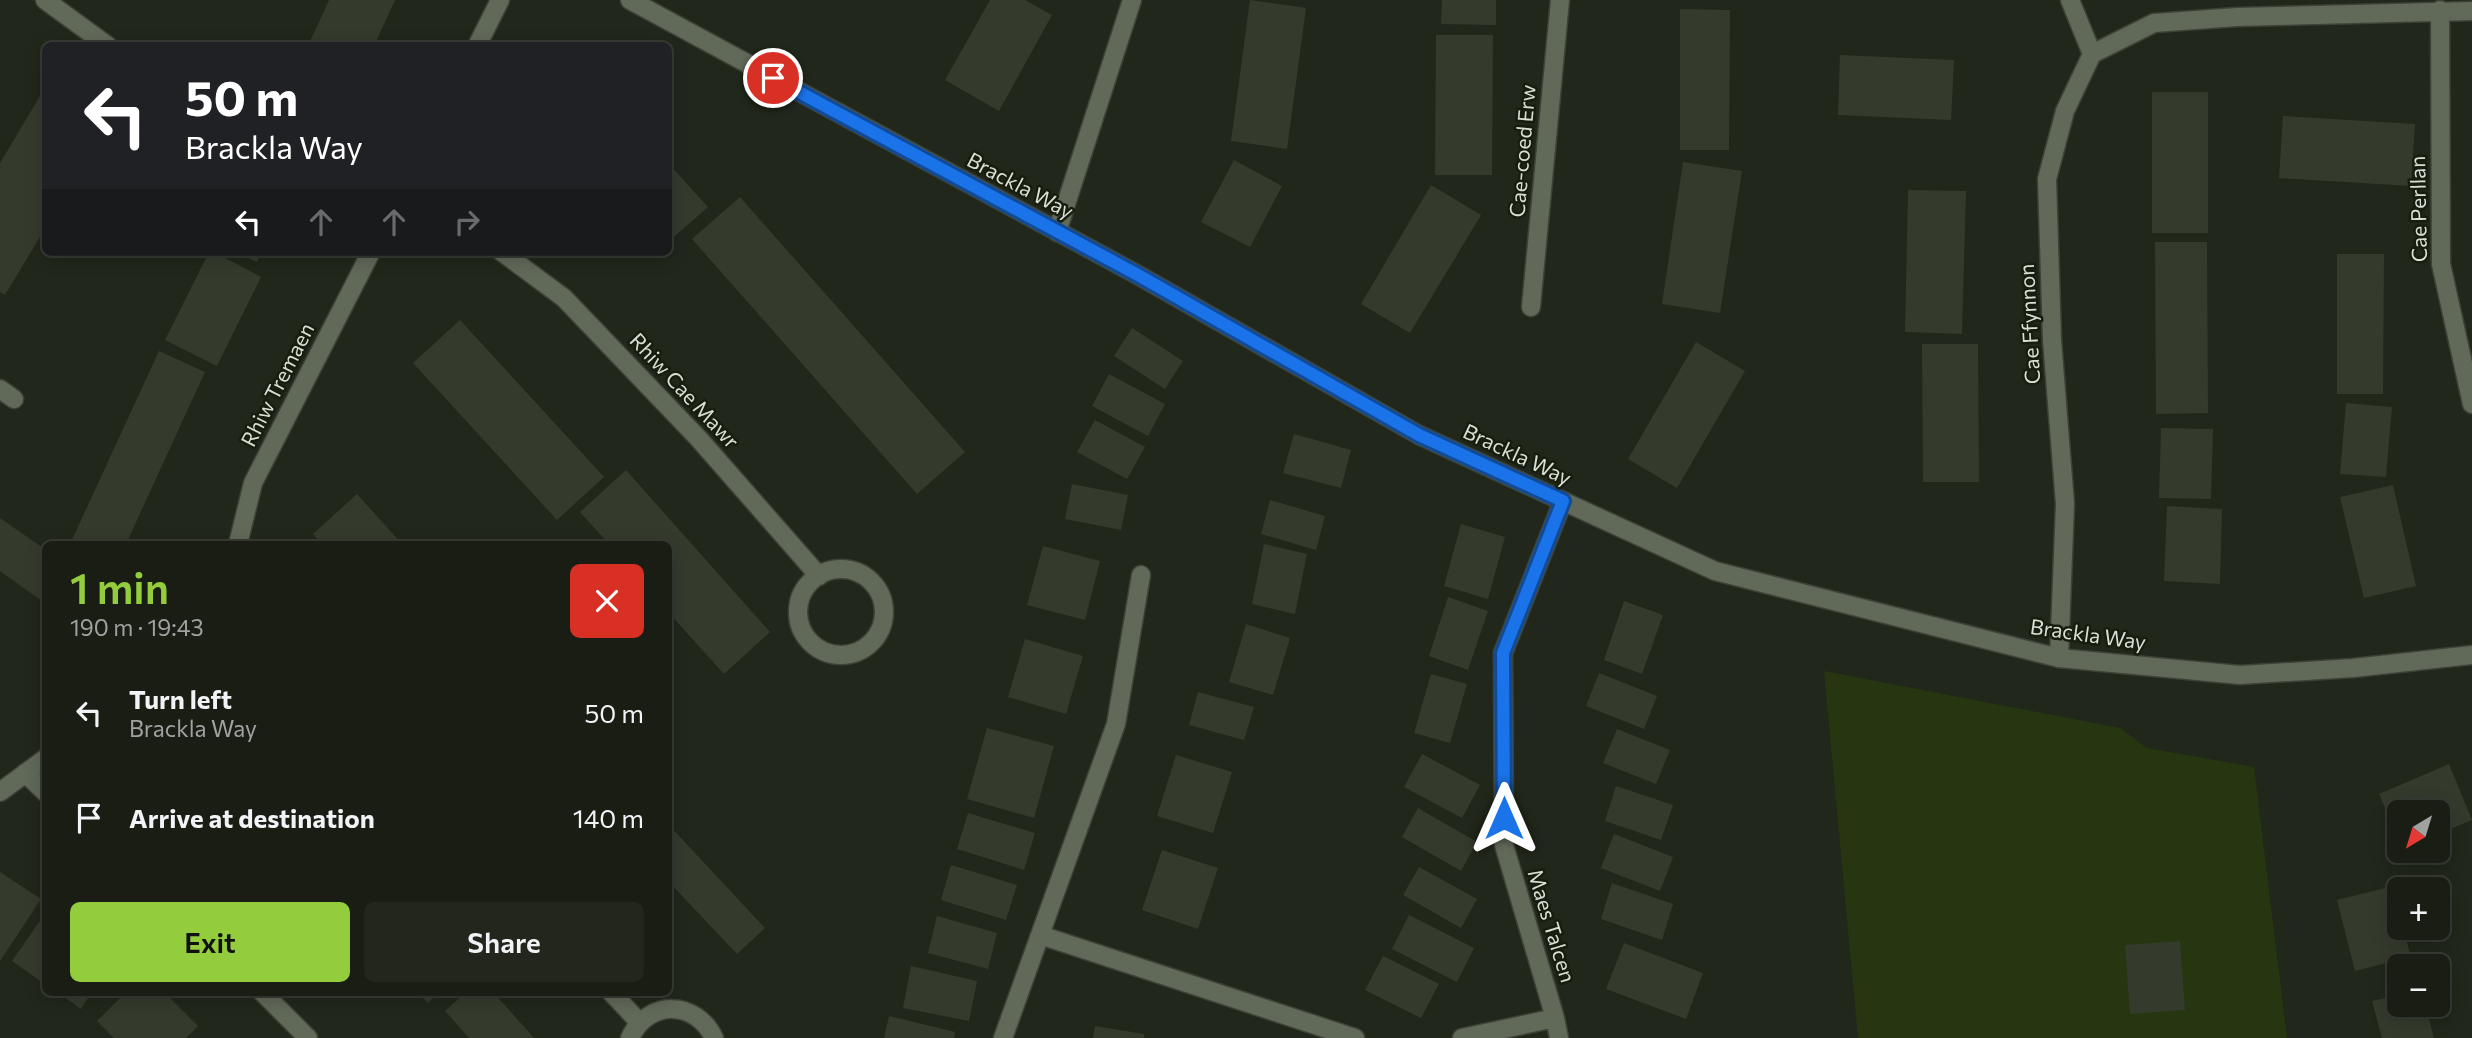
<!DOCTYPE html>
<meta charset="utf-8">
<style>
:root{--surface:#191d14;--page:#22261d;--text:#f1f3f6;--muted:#9fa2a0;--line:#373b34;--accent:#93cd3d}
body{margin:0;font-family:Commissioner,sans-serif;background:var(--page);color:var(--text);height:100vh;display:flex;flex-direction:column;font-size:26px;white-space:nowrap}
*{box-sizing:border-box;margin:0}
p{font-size:23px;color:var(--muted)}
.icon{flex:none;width:38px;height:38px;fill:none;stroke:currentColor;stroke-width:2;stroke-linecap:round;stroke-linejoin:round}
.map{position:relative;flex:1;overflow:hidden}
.sheet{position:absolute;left:42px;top:541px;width:630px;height:455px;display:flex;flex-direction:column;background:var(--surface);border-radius:10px;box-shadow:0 4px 18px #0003,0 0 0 2px var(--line)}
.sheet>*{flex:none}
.guide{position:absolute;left:42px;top:42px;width:630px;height:214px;border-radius:10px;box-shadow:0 4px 18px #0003,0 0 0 2px var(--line);background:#202124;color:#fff;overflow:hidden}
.needle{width:46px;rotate:218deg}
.buttons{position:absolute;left:2387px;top:800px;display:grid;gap:14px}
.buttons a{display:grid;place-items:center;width:63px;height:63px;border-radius:10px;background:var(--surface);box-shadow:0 4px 18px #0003,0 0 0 2px var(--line);font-size:35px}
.pin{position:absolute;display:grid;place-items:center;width:60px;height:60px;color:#fff;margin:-30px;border:4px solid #fff;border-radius:50%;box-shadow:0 2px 7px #0007}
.me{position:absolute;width:77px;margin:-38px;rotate:0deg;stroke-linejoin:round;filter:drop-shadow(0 0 5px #0008)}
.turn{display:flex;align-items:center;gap:24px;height:147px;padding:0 28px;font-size:32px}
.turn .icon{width:91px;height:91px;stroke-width:2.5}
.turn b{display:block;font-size:49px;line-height:60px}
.lanes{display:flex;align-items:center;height:66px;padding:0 28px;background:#0003;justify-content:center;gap:35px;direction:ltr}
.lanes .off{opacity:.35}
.round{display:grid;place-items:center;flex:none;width:74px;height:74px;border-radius:10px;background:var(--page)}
.summary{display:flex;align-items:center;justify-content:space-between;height:119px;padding:0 28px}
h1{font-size:42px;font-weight:600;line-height:52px;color:var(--accent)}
.action{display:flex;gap:14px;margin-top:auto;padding:14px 28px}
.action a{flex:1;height:80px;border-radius:10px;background:var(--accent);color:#111;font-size:28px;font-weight:600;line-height:80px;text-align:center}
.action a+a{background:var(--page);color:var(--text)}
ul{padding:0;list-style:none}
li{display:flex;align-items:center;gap:21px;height:105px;padding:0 28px}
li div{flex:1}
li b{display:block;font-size:26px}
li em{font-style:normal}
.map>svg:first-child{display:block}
.green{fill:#263610}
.building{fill:#343b2d}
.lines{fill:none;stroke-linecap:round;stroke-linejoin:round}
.street-casing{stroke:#3c4237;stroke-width:21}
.secondary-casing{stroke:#3c4237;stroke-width:21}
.street{stroke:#616959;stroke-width:18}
.secondary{stroke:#616959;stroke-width:18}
.route-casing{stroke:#114b97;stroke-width:18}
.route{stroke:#1a73e8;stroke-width:12}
.labels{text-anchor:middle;stroke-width:5;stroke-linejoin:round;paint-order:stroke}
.street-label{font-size:21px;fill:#dadfd6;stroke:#171e10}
</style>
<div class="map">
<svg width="2472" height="1038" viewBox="0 0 2472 1038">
<rect width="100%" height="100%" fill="#21271a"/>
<path class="green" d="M1824,671L2120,728L2147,748L2254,767L2287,1038H1858Z"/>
<path class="building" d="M329,0H395L374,46H308Z
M990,0H1025L1052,15L999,111L945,80Z
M1250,0L1306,8L1287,149L1231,141Z
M1442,0H1496V25L1441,24Z
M1680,9L1730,10L1729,150H1680Z
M1436,35H1493L1492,175H1435Z
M1840,55L1954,60L1951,120L1838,115Z
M46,86V227L5,295L0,292V163Z
M2152,92H2208V233H2152Z
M2283,116L2415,124L2411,186L2279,178Z
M1234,160L1282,186L1250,247L1201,222Z
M1683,162L1742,171L1720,313L1662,304Z
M668,163L708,207L668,242Z
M1431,185L1481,215L1410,333L1361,304Z
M1908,190L1966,191L1962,334L1905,332Z
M740,197L965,452L917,494L692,239Z
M2155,242H2207L2208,413L2156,414Z
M209,252H214L261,277L217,366L165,340Z
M236,252H262L257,262Z
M2337,254H2384L2383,394H2337Z
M460,320L604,477L557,520L413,363Z
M1132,328L1183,361L1165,389L1114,356Z
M1696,342L1745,371L1677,488L1628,459Z
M1922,344H1978L1979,482H1923Z
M159,351L205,372L126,544H70Z
M1109,374L1165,404L1148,436L1092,406Z
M2346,403L2392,407L2386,477L2340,474Z
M1095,420L1145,447L1127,479L1077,452Z
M2161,428L2213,429L2211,499L2159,498Z
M1294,434L1351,450L1341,488L1283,473Z
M626,470L770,632L724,674L668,612V544H609L580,512Z
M1072,484L1128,495L1121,530L1065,519Z
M2393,485L2416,586L2364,598L2340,497Z
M357,494L402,544H322L313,534Z
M1270,500L1325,516L1316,550L1261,534Z
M2167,506L2222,509L2220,584L2164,581Z
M0,518L46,550V604L0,571Z
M1461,524L1505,537L1488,599L1444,586Z
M1264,544L1307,554L1295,614L1252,604Z
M1043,546L1100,561L1085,620L1027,605Z
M1448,597L1488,611L1468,670L1429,656Z
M1624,601L1663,615L1642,674L1604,660Z
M1246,624L1290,638L1273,695L1229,682Z
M1025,639L1083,656L1066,714L1008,697Z
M1599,673L1657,696L1644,729L1586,706Z
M1431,674L1467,684L1450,743L1414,733Z
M1198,692L1254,707L1244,740L1189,725Z
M987,728L1054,746L1034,818L967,799Z
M1617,729L1670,750L1656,784L1603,763Z
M1422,754L1480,785L1462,818L1404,787Z
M1176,755L1232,772L1213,833L1157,816Z
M2449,764L2472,820L2438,834V812H2399V840L2379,794Z
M1616,786L1673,805L1661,840L1605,821Z
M1418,808L1477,842L1461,871L1402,837Z
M968,813L1035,833L1024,870L957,849Z
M668,824L765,928L737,954L668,881Z
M1614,834L1673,857L1660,891L1601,868Z
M1162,850L1218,868L1198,929L1142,910Z
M951,865L1017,885L1006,920L941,900Z
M1419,867L1477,899L1461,928L1403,895Z
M0,872L41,899L0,961Z
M1612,883L1673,904L1662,940L1601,919Z
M2393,886L2399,912V928H2403L2411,957L2355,971L2337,900Z
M46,912V985L12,961Z
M1409,915L1474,948L1457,982L1392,949Z
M937,916L997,933L988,969L928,953Z
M2180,941L2185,1010L2130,1014L2125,945Z
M1624,943L1703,973L1686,1019L1606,989Z
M1383,956L1439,984L1421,1018L1365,990Z
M911,966L977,981L969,1021L903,1008Z
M57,992H92L81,1009Z
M126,992H164L198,1026L186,1038H114L97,1021Z
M418,992H439L428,1003Z
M466,992H493L534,1038H469L445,1011Z
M2399,995V1004H2425L2434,1038H2382L2372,1001Z
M889,1016L955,1032L954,1038H884Z
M1095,1026L1144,1034V1038H1093Z"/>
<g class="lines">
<g class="street-casing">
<path id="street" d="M45,0L108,46
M2440,10L2441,264L2472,404
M477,46L500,0
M2092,54L2154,23L2237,17L2472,11
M1057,232L1132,0
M502,252L564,298L699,439L819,576
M1531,307L1560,0
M0,389L14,399
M238,544L253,483L371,252
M798 612a43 43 0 1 1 86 0a43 43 0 1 1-86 0Z
M2059,658L2065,504L2052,340L2047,179L2065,111L2092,54L2070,0
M25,773L46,793
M0,792L46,758
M1040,935L1116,724L1141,575
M262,992L308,1038
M611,992L640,1023
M630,1038C648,999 696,1000 714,1038
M1003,1038L1040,935L1355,1038
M1462,1038L1555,1018
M1559,1038L1555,1018L1504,845L1503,653L1563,501"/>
</g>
<g class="secondary-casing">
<path id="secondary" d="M630,0L1138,275L1419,435L1715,571L2059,658L2240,675L2353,668L2472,655"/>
</g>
<use href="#street" class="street"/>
<use href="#secondary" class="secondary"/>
</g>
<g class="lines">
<g class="route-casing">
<path id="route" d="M773,78L1138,275L1419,435L1563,501L1503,653L1504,818"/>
</g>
<use href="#route" class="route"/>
</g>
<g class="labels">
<g class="street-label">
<text transform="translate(1523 151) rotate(-85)" y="7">Cae-coed Erw</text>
<text transform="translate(1020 186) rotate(28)" y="7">Brackla Way</text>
<text transform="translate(2419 209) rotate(-91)" y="7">Cae Perllan</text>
<text transform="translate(2030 324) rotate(-93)" y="7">Cae Ffynnon</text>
<text transform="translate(278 385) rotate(-63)" y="7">Rhiw Tremaen</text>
<text transform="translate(684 391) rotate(47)" y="7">Rhiw Cae Mawr</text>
<text transform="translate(1517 455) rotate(25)" y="7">Brackla Way</text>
<text transform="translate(2088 635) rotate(8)" y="7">Brackla Way</text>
<text transform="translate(1551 926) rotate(73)" y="7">Maes Talcen</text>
</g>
</g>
</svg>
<div class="buttons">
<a><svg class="needle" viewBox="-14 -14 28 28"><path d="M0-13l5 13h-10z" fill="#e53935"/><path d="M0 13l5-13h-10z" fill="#9fa2a0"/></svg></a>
<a>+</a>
<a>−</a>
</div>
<div class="pin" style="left:773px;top:78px;background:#d93025"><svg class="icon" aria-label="arrive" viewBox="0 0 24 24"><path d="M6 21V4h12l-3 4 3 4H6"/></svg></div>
<svg class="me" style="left:1504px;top:818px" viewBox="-20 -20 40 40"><path d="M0-17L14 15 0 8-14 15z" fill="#1a73e8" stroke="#fff" stroke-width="4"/></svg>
<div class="guide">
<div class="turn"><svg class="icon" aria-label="left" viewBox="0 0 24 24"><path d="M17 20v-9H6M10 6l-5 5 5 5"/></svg><div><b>50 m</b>Brackla Way</div></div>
<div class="lanes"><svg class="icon" aria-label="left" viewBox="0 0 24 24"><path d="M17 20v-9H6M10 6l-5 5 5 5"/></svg><svg class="icon off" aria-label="ahead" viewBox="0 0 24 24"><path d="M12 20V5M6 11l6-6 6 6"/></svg><svg class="icon off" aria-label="ahead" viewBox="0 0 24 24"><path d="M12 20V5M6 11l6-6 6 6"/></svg><svg class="icon off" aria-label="right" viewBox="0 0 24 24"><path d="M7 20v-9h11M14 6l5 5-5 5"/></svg></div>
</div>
<section class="sheet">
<div class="summary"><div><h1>1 min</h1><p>190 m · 19:43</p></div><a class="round" style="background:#d93025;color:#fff"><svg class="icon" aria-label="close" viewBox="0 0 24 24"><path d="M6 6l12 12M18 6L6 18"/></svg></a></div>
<ul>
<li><svg class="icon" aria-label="left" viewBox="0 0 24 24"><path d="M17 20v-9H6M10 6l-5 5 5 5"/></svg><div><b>Turn left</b><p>Brackla Way</p></div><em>50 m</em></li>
<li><svg class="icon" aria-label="arrive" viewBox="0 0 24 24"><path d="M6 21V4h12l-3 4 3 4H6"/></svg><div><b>Arrive at destination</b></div><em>140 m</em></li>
</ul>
<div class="action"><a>Exit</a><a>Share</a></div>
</section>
</div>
